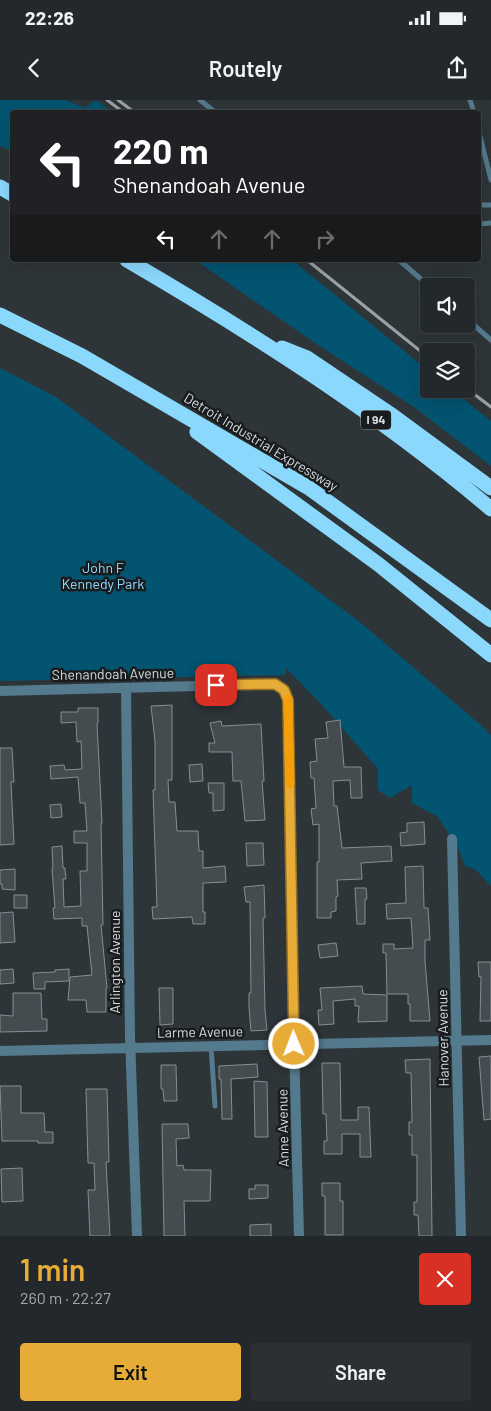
<!DOCTYPE html>
<meta charset="utf-8">
<style>
:root{--surface:#22282b;--page:#2a3033;--text:#f1f3f6;--muted:#a2a6a9;--line:#3f4447;--accent:#e7ac37}
body{margin:0;font-family:Barlow,sans-serif;background:var(--page);color:var(--text);height:100vh;display:flex;flex-direction:column;font-size:19px;white-space:nowrap}
*{box-sizing:border-box;margin:0}
p{font-size:16px;color:var(--muted)}
.icon{flex:none;width:28px;height:28px;fill:none;stroke:currentColor;stroke-width:2;stroke-linecap:round;stroke-linejoin:round}
.map{position:relative;height:1136px;overflow:hidden}
.sheet{display:flex;flex-direction:column;background:var(--surface);flex:1}
.sheet>*{flex:none}
.banner{position:absolute;left:10px;top:10px;width:471px;height:152px;border-radius:5px;box-shadow:0 5px 20px #0002,0 0 0 1px var(--line);background:#202124;color:#fff;overflow:hidden}
.buttons{position:absolute;left:420px;top:178px;display:grid;gap:10px}
.buttons a{display:grid;place-items:center;width:55px;height:55px;border-radius:5px;background:var(--surface);box-shadow:0 5px 20px #0002,0 0 0 1px var(--line);font-size:25px}
.pin{position:absolute;display:grid;place-items:center;width:42px;height:42px;color:#fff;margin:-21px;border-radius:10px;box-shadow:0 2px 8px #0006}
.me{position:absolute;width:55px;margin:-28px;rotate:359deg;stroke-linejoin:round;filter:drop-shadow(0 0 4px #0008)}
.turn{display:flex;align-items:center;gap:18px;height:105px;padding:0 20px;font-size:22px}
.turn .icon{width:65px;height:65px;stroke-width:2.5}
.turn b{display:block;font-size:35px;line-height:42px}
.lanes{display:flex;align-items:center;height:48px;padding:0 20px;background:#0003;justify-content:center;gap:25px;direction:ltr}
.lanes .off{opacity:.35}
.round{display:grid;place-items:center;flex:none;width:52px;height:52px;border-radius:5px;background:var(--page)}
.headline{display:flex;align-items:center;justify-content:space-between;height:85px;padding:0 20px}
h1{font-size:30px;font-weight:600;line-height:38px;color:var(--accent)}
.action{display:flex;gap:10px;margin-top:auto;padding:10px 20px}
.action a{flex:1;height:58px;border-radius:5px;background:var(--accent);color:#111;font-size:20px;font-weight:600;line-height:58px;text-align:center}
.action a+a{background:var(--page);color:var(--text)}
.status{display:flex;justify-content:space-between;align-items:center;height:35px;padding:0 25px;background:var(--surface);direction:ltr}
.status svg{height:14px;fill:currentColor}
header{display:flex;justify-content:space-between;align-items:center;height:65px;padding:0 20px;background:var(--surface);font-size:22px;font-weight:600}
.map>svg:first-child{display:block}
.green{fill:#035470}
.building{fill:#444c50;stroke:#858e92}
.lines{fill:none;stroke-linecap:round;stroke-linejoin:round}
.service{stroke:#547a8d;stroke-width:5}
.minor{stroke:#547a8d;stroke-width:10}
.motorway{stroke:#8bd8fd;stroke-width:15}
.rail{stroke:#9ba1a4;stroke-width:3}
.route-casing{stroke:#967024;stroke-width:12}
.route{stroke:#e7ac37;stroke-width:9}
.slow{stroke:#f59e0b;stroke-width:9}
.labels{text-anchor:middle;stroke-width:5;stroke-linejoin:round;paint-order:stroke}
.shield{fill:#191c1e;stroke:#9da2a4;stroke-width:1}
.shield-label{font-size:12px;font-weight:bold;fill:#d6dbde}
.street-label{font-size:14px;fill:#d6dbde;stroke:#191c1e}
.park-label{font-size:14px;fill:#92dafd;stroke:#191c1e}
</style>
<div class="status"><b>22:26</b><svg viewBox="0 0 49 12"><path d="M0 12V9h3v3zM5 12V6h3v6zM10 12V3h3v9zM15 12V0h3v12zM26 1h20v11H26zM47 4h2v5h-2z"/></svg></div>
<header><svg class="icon" aria-label="back" viewBox="0 0 24 24"><path d="M15 5l-7 7 7 7"/></svg>Routely<svg class="icon" aria-label="share" viewBox="0 0 24 24"><path d="M12 15V3M7 8l5-5 5 5M5 13v7h14v-7"/></svg></header>
<div class="map">
<svg width="491" height="1136" viewBox="0 0 491 1136">
<rect width="100%" height="100%" fill="#2e3539"/>
<path class="green" d="M0,0H66L85,8L96,0L112,12H12V51L0,46Z
M195,160H292L429,271V289H451L491,321V366L414,307L318,245Z
M0,268L56,297L360,522L482,626L491,636V786L475,769L465,766L459,750L438,717L412,703V685L390,698L378,690V669L321,604L286,568L285,575L0,581Z"/>
<path class="building" d="M172,605V680H168L169,702H175L177,731H198L199,751H203V768L225,766L226,782L203,783V812H205V824H193L192,817L153,819L152,807H157L153,690H155V641L151,606Z
M78,608H98V623H97L102,723H101L103,825H101L107,888H106V912H87L86,900H68L70,877L92,875L87,826H82V818L54,819L53,808H55L52,769H53L52,747L62,746L63,768H65L66,779H63L64,807L81,806L80,771H87V743H74V731H87L85,703H80L78,677L51,679L50,666L64,665L65,670L82,669L81,641L77,642L76,622L61,623V612H78Z
M340,620L344,667H361L362,698H351L350,680L333,681L334,706H337L342,748L391,746L392,761L361,763L362,779L337,780L338,796L336,797V811L331,812V818H317V762H319V724L313,725L311,709L316,708L314,678H311L310,662L317,661L315,639L328,638L326,622Z
M221,621L222,626L261,624L264,681H262L265,720L245,721L241,681H233L232,652H209V643H215L210,623Z
M0,648H12L14,682H11L14,744L0,745Z
M202,664L203,681L190,682L189,665Z
M208,683H224V710L213,711V693H209Z
M61,704L62,717L51,718L50,705Z
M424,722L425,744L401,746L400,733L407,732V723Z
M246,743H263L264,765L247,766Z
M423,766L424,808H428L430,840H425V861L430,921H410V904H408V894H387L386,853H383V844H394V849L413,848L411,818L387,819L386,804L406,803L405,767Z
M15,769V790L2,789V784H0V770Z
M264,785L265,818H263L265,910L267,930L251,931L249,907V893H251L250,802H246L244,787Z
M355,788H366L367,799H365V824H357Z
M14,795H27V808H14Z
M13,812L15,842L0,843V813Z
M336,843L338,856L320,858L318,845Z
M478,862H491V921H480L481,876L479,877Z
M13,869L14,883L0,884V870Z
M69,869V881L45,882V889H34L33,873L55,872V870Z
M362,886L363,894L387,895V921L358,922L359,906H355V899L333,901L334,924L319,925L318,910H322L320,888Z
M159,888H173V924L160,925Z
M13,893H41L42,919H47V931L0,932V915L13,916Z
M491,956V1019L484,1020L479,957Z
M430,959L432,1136H419L418,1115H414V1102H417V1055H412V1035H409V1022H412L411,973H406L405,960Z
M322,963H340L341,1020H358V1007H369L371,1057H360V1034H342V1054H324V1041H327L326,1014H323Z
M257,964L258,977L231,979L232,1019H222L221,979H219V966Z
M161,965H176L177,1001H164L163,989H161Z
M254,981L267,982L268,1037H255Z
M0,986H21V1013H44L45,1032H53V1043H38V1041H2Z
M86,989H107L109,1062H106L110,1136H90L88,1090H95L94,1063H88Z
M162,1024H188L189,1038L176,1039L177,1066L183,1065L184,1070H211L210,1101H184L185,1136H164Z
M22,1068L23,1101L2,1102L1,1069Z
M322,1083H340V1101H343V1135H325V1096H322Z
M255,1085H268V1098L249,1099V1089H255Z
M271,1124V1136H250V1125Z"/>
<g class="lines">
<path class="service" d="M200,0L215,12
M470,0L474,12
M479,32L491,80
M479,105H491
M479,124L491,123
M399,160L429,186
M466,218L491,240
M211,946L215,1006"/>
<path class="minor" d="M126,588L130,937L137,1136
M0,591L275,584C282,589 286,591 288,600L294,944L299,1136
M452,739L461,1136
M0,951L491,940"/>
<path class="motorway" d="M0,87L12,94
M127,160C254,234 379,314 491,409
M0,215L82,256L309,388L491,520
M282,248L307,258L393,316L491,388
M197,332L378,464L491,555"/>
<path class="rail" d="M107,0L123,12
M118,0L134,12
M307,160L429,258
M466,288L491,307"/>
</g>
<g class="lines">
<g class="route-casing">
<path id="route" d="M216,585L275,584L284,590L288,600L294,944"/>
</g>
<use href="#route" class="route"/>
<path class="slow" d="M288,599L290,684"/>
</g>
<g class="labels">
<rect class="shield" x="361" y="310.5" width="30" height="19" rx="4"/>
<g class="shield-label">
<text x="376" y="324">I 94</text>
</g>
<g class="street-label">
<text transform="translate(261 342) rotate(31)" y="5">Detroit Industrial Expressway</text>
<text transform="translate(113 574) rotate(-1)" y="5">Shenandoah Avenue</text>
<text transform="translate(115 862) rotate(-90)" y="5">Arlington Avenue</text>
<text transform="translate(200 932) rotate(-1)" y="5">Larme Avenue</text>
<text transform="translate(443 938) rotate(-91)" y="5">Hanover Avenue</text>
<text transform="translate(283 1028) rotate(-91)" y="5">Anne Avenue</text>
</g>
<g class="park-label">
<text x="103" y="473">John F<tspan x="103" dy="16">Kennedy Park</tspan></text>
</g>
</g>
</svg>
<div class="buttons">
<a><svg class="icon" aria-label="sound" viewBox="0 0 24 24"><path d="M4 9h4l5-4v14l-5-4H4zM17 9q2 3 0 6"/></svg></a>
<a><svg class="icon" aria-label="layers" viewBox="0 0 24 24"><path d="M12 4l9 5-9 5-9-5zM3 14l9 5 9-5"/></svg></a>
</div>
<div class="pin" style="left:216px;top:585px;background:#d93025"><svg class="icon" aria-label="arrive" viewBox="0 0 24 24"><path d="M6 21V4h12l-3 4 3 4H6"/></svg></div>
<svg class="me" style="left:294px;top:944px" viewBox="-20 -20 40 40"><circle r="17" fill="#e7ac37" stroke="#fff" stroke-width="3"/><path d="M0-11L8 9 0 5-8 9z" fill="#fff"/></svg>
<div class="banner">
<div class="turn"><svg class="icon" aria-label="left" viewBox="0 0 24 24"><path d="M17 20v-9H6M10 6l-5 5 5 5"/></svg><div><b>220 m</b>Shenandoah Avenue</div></div>
<div class="lanes"><svg class="icon" aria-label="left" viewBox="0 0 24 24"><path d="M17 20v-9H6M10 6l-5 5 5 5"/></svg><svg class="icon off" aria-label="ahead" viewBox="0 0 24 24"><path d="M12 20V5M6 11l6-6 6 6"/></svg><svg class="icon off" aria-label="ahead" viewBox="0 0 24 24"><path d="M12 20V5M6 11l6-6 6 6"/></svg><svg class="icon off" aria-label="right" viewBox="0 0 24 24"><path d="M7 20v-9h11M14 6l5 5-5 5"/></svg></div>
</div>
</div>
<section class="sheet">
<div class="headline"><div><h1>1 min</h1><p>260 m · 22:27</p></div><a class="round" style="background:#d93025;color:#fff"><svg class="icon" aria-label="close" viewBox="0 0 24 24"><path d="M6 6l12 12M18 6L6 18"/></svg></a></div>
<div class="action"><a>Exit</a><a>Share</a></div>
</section>
